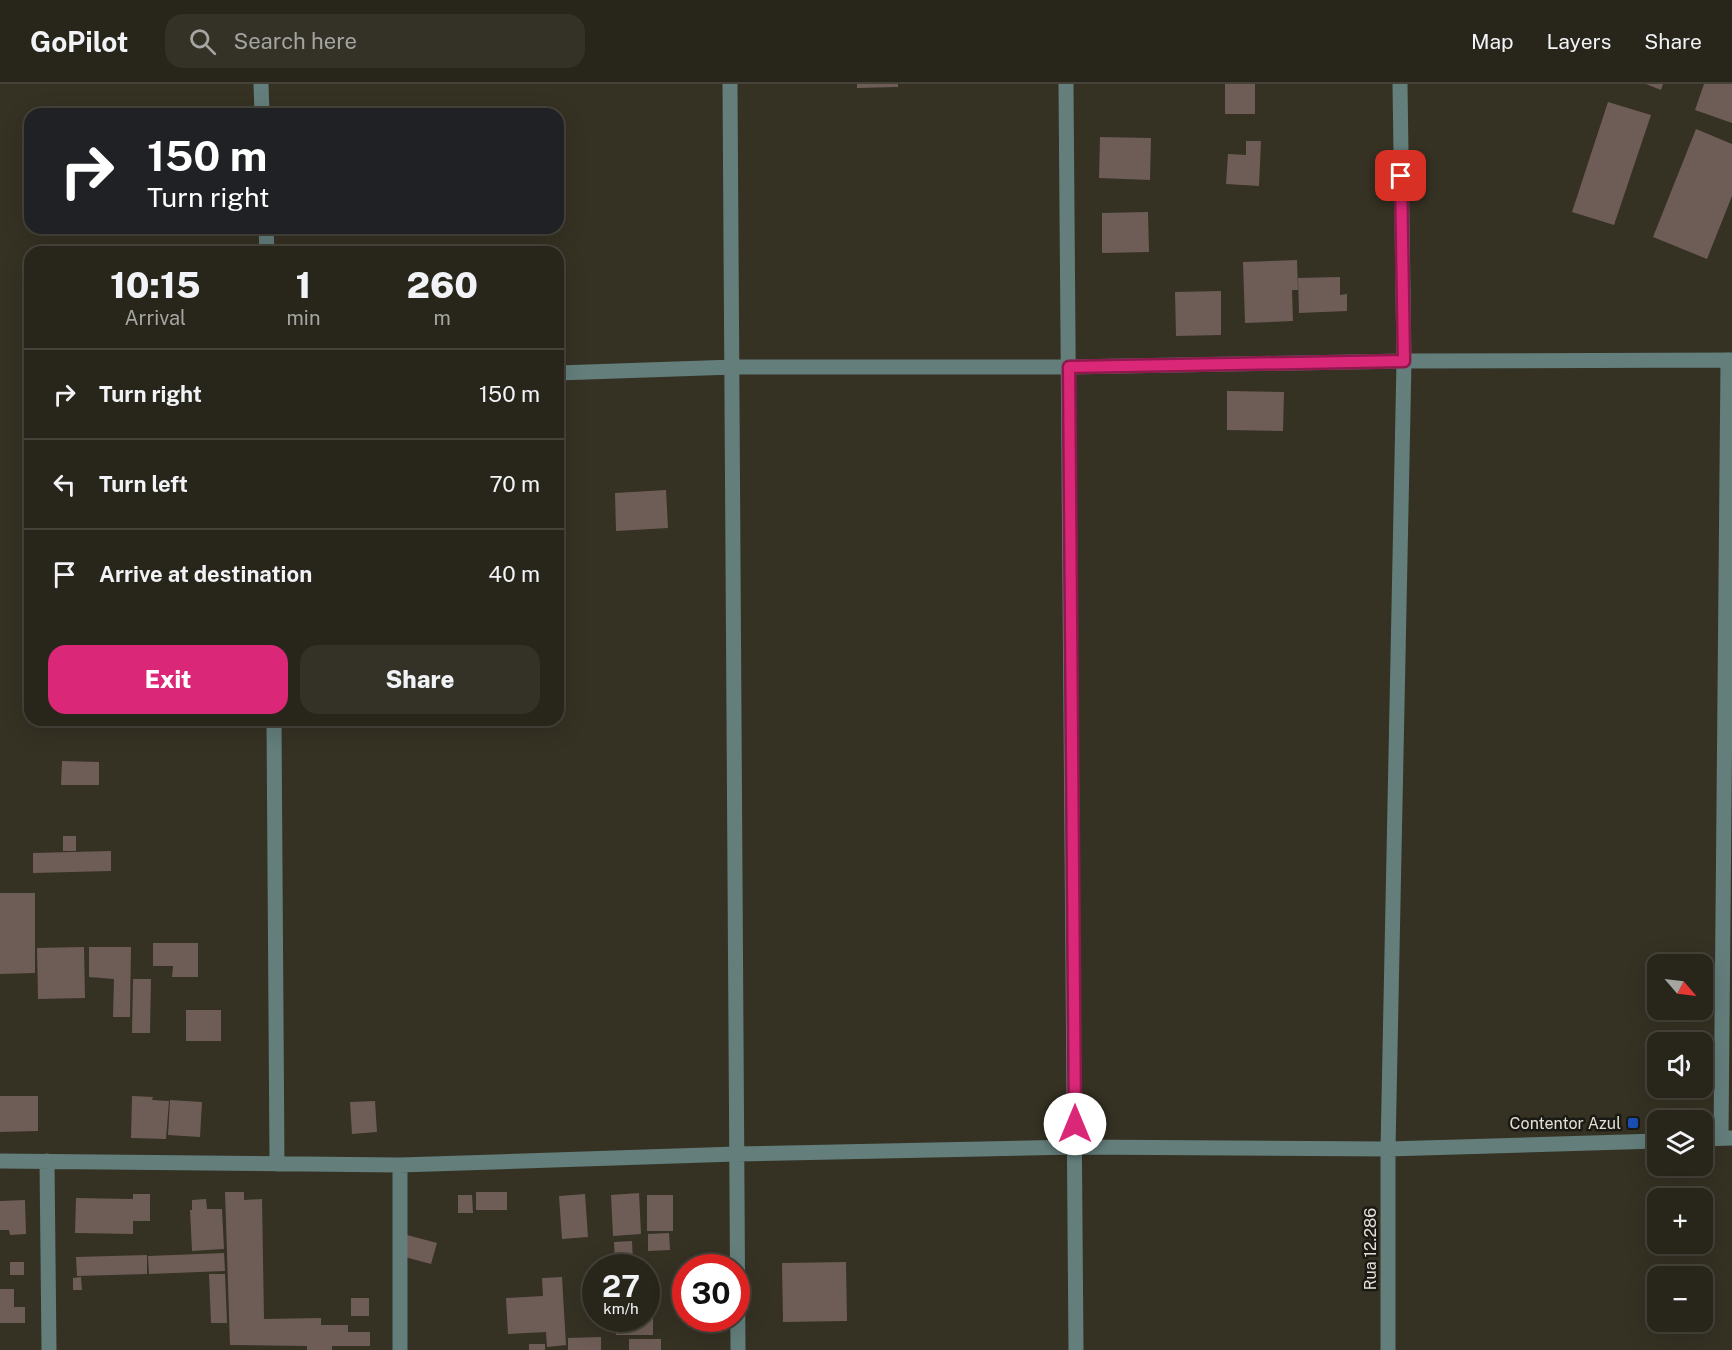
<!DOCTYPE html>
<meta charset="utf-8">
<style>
:root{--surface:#28251a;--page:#343127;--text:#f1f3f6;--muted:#a5a5a2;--line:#444239;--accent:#db2777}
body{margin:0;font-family:"Public Sans",sans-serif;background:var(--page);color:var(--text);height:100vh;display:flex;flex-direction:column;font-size:22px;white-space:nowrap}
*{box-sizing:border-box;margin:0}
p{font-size:20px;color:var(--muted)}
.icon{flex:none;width:33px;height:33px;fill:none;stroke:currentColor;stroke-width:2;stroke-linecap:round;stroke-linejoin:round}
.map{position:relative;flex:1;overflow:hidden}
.side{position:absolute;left:24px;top:162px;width:540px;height:480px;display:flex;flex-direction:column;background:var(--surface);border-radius:18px;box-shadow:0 6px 24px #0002,0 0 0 2px var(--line)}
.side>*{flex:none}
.top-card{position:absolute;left:24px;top:24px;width:540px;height:126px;border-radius:18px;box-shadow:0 6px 24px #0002,0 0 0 2px var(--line);background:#202124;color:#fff;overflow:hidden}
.needle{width:39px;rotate:118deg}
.fabs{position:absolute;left:1647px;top:870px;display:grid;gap:12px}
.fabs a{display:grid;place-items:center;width:66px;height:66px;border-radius:12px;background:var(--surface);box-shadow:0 6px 24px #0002,0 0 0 2px var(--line);font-size:30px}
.speed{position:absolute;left:582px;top:1170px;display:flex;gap:12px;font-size:30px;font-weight:700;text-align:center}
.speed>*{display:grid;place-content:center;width:78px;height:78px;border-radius:50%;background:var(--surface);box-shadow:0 6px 24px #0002,0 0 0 2px var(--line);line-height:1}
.speed small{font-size:15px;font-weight:400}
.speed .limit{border:9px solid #d22;background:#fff;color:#111}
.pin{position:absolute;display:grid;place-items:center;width:51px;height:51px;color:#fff;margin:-26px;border-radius:12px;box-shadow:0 3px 9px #0006}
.me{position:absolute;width:66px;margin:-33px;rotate:0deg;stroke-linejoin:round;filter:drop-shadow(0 0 4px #0008)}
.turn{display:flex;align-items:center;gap:21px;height:126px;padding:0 24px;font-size:27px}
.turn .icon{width:78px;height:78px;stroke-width:2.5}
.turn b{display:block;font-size:42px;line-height:51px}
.eta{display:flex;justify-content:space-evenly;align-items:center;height:102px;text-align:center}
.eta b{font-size:36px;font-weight:800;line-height:42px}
.cta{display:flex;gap:12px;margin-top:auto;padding:12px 24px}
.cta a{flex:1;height:69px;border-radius:18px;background:var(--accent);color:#fff;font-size:24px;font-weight:800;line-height:69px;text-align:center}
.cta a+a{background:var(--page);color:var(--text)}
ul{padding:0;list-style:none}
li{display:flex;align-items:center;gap:18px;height:90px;padding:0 24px;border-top:2px solid var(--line)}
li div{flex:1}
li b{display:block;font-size:22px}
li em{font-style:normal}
header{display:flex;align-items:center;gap:36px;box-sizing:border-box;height:84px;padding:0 30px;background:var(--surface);border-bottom:2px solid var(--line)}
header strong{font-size:28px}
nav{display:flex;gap:33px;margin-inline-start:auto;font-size:21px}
.search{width:420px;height:54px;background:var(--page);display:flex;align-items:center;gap:15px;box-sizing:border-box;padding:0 21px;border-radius:18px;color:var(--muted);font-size:22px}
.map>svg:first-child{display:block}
.building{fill:#6e5d56}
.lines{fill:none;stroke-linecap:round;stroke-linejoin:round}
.minor{stroke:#637e7b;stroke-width:15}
.route-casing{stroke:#8e194d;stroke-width:15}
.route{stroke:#db2777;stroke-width:10}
.transit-dot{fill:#1a4fb4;stroke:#1b1913;stroke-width:2}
.labels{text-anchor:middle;stroke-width:5;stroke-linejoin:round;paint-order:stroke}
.poi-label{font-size:16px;fill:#e2dfd6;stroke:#1b1913;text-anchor:end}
.street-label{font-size:16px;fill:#e2dfd6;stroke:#1b1913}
</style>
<header>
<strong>GoPilot</strong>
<div class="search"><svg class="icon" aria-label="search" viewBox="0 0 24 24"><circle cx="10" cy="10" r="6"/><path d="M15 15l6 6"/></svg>Search here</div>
<nav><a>Map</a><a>Layers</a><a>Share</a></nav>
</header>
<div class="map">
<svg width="1732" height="1266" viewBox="0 0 1732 1266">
<rect width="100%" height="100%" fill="#353123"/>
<path class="building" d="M857,0H898V3L857,4Z
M1225,0H1255V30H1225Z
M1646,0H1663L1661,6Z
M1704,0H1732V39L1695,26Z
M1608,18L1651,31L1614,141L1572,128Z
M1696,45L1732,60V112L1707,175L1653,153Z
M1100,53L1151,54L1150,96L1099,94Z
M1246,57H1261L1259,102L1226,100L1228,70L1246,71Z
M1148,128L1149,168L1102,169V129Z
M1297,176L1298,206H1292L1293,237L1245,239L1243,178Z
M1340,193V211L1347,210V227L1299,229L1298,194Z
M1221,207V251L1176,252L1175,208Z
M1227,307L1284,308L1283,347L1227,346Z
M666,406L668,444L616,447L615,409Z
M62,677L99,678V701H61Z
M63,752H76V767H63Z
M111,767V787L33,789V769Z
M0,809H35V889L0,890Z
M153,859H198V893H172L173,882H153Z
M84,863L85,914L38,915L37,864Z
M89,863H131L130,933H113L114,895L89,893Z
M133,895H151L150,949H132Z
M186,926H221V957H186Z
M0,1012H38V1047L0,1048Z
M132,1012L153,1013L152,1016L169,1017L166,1055L131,1054Z
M170,1016L202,1018L200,1053L168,1051Z
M375,1017L377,1048L352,1050L350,1018Z
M225,1108H244V1116L262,1115L264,1235L321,1234V1241H348V1248H370V1262H332V1266H307V1262L230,1261Z
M476,1108H507V1126H476Z
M639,1109L641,1150L613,1152L611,1111Z
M133,1110H150V1137H133V1150L75,1149L76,1114L133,1115Z
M585,1110L588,1153L562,1155L559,1112Z
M458,1111H472L473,1129H458Z
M647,1111H673V1147H647Z
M206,1115L207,1125H222L224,1165L192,1167L190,1126H192V1116Z
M25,1116L26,1150L10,1151L9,1146H0V1117Z
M669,1149L670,1166L648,1167V1150Z
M407,1151L437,1159L431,1180L401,1172Z
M632,1157L633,1178L615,1180L614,1158Z
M224,1169L225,1187L149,1190L148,1172Z
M147,1171V1190L77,1192L76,1173Z
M10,1178H24V1191H10Z
M846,1178L847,1237L783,1238L782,1179Z
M209,1190H225L227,1239H211Z
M81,1193L82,1206H73V1194Z
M562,1193L566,1261L547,1263L546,1248L508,1250L506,1214L543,1212L542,1194Z
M0,1205H14V1223H25V1239H0Z
M351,1214H369V1232H351Z
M646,1230H653V1251H616V1234H646Z
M601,1253V1266H568V1254Z
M629,1255H661V1266H629Z
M529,1260H545V1266H529Z"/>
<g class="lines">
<path class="minor" d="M261,0L262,30
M730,0C736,422 732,844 738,1266
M1066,0L1076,1266
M266,144L267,168
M558,289L734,283H1069L1404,277L1732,276
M274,636L277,1080
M1721,1054L1728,276
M1702,1055L1732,1054
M0,1077L400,1081L736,1070L1075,1063L1388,1065L1658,1057
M47,1077L49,1266
M400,1266V1081
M1388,1266V1065L1404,277L1400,0"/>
</g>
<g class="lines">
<g class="route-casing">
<path id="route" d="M1075,1040L1069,283L1404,277L1401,92"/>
</g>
<use href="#route" class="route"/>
</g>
<rect class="transit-dot" x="1627" y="1033" width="12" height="12" rx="3"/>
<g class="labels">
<g class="poi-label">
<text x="1621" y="1045">Contentor Azul</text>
</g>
<g class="street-label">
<text transform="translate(1370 1165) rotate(-90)" y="6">Rua 12.286</text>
</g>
</g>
</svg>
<div class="fabs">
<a><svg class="needle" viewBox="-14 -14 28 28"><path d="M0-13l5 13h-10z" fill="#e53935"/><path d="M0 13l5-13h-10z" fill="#a5a5a2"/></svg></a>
<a><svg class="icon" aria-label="sound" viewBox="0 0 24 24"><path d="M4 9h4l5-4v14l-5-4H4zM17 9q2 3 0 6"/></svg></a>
<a><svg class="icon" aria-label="layers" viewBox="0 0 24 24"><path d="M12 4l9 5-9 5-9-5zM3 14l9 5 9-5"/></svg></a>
<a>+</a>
<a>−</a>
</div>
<div class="speed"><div>27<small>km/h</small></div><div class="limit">30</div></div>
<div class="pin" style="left:1401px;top:92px;background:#d93025"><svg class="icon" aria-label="arrive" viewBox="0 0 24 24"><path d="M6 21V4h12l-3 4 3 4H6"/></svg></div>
<svg class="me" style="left:1075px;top:1040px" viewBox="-20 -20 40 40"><circle r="19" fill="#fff"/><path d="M0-13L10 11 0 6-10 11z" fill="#db2777"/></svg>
<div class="top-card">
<div class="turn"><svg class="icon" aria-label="right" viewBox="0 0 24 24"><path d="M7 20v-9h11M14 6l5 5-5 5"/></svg><div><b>150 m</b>Turn right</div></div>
</div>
<section class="side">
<div class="eta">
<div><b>10:15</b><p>Arrival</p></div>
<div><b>1</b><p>min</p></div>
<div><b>260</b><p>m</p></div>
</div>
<ul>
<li><svg class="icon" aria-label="right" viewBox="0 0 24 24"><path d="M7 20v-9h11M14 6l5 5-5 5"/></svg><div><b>Turn right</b></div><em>150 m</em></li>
<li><svg class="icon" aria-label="left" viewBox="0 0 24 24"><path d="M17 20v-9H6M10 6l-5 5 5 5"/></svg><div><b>Turn left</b></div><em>70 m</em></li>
<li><svg class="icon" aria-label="arrive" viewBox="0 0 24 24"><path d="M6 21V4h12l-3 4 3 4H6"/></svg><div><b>Arrive at destination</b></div><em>40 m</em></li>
</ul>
<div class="cta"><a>Exit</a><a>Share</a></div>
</section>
</div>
